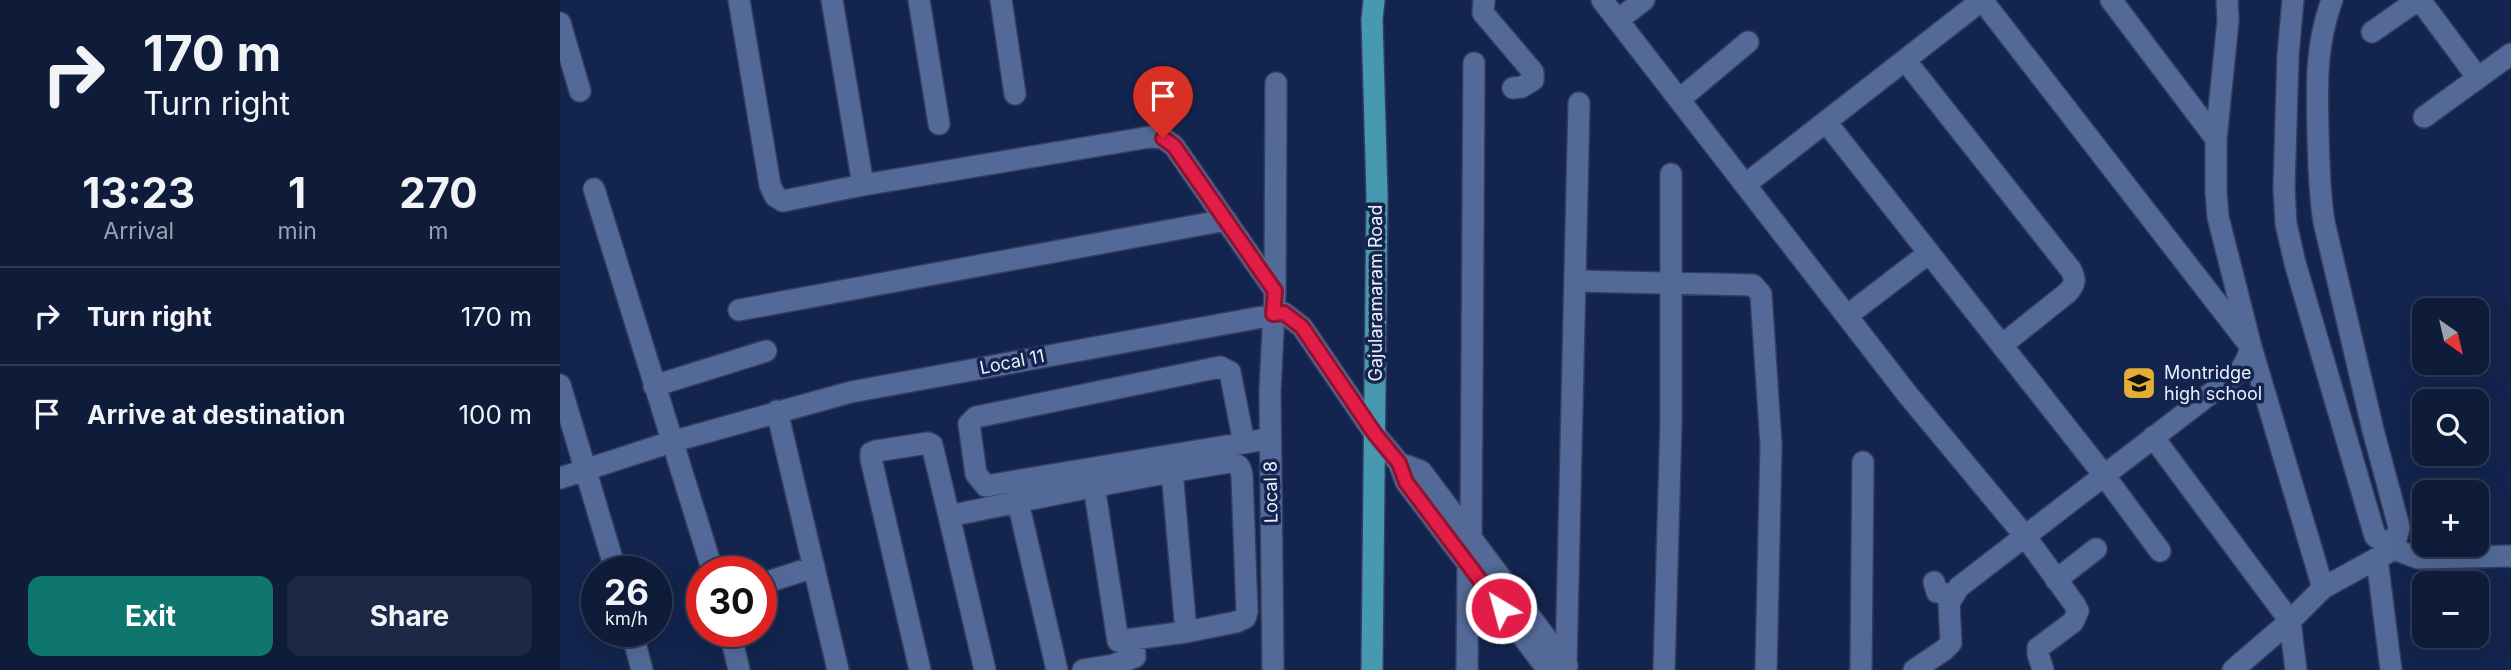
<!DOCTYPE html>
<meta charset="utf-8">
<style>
:root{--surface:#0e1c3a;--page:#1c2945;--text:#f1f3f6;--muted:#9ba1af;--line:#2e3a54;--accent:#0f766e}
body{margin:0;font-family:Inter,sans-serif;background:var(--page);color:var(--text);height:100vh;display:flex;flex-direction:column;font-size:26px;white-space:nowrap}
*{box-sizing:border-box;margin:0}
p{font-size:23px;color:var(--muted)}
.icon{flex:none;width:38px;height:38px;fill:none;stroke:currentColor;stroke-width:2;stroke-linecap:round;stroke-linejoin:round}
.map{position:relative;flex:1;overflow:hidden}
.sheet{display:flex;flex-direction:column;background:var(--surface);width:560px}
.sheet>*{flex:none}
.top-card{background:#0e1c3a;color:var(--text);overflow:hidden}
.needle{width:46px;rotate:146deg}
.fabs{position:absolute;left:1852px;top:298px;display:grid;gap:14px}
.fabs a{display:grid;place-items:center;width:77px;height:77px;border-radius:14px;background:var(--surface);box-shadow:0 7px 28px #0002,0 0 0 2px var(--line);font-size:35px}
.speed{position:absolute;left:21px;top:556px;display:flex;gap:14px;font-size:35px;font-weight:700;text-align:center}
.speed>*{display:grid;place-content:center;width:91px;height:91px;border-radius:50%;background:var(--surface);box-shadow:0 7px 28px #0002,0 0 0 2px var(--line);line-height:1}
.speed small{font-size:18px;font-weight:400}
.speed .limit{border:10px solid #d22;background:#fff;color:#111}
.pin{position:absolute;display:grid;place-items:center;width:60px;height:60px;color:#fff;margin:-72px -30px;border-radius:50% 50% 50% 0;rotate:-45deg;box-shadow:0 0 7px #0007}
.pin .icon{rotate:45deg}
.me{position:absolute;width:77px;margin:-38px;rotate:323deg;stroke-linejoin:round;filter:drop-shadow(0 0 5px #0008)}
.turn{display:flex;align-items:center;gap:24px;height:147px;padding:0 28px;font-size:32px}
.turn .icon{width:91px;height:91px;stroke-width:2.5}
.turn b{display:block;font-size:49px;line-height:60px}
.eta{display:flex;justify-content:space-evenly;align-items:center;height:119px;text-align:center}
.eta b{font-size:42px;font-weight:700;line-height:49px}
.primary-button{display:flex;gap:14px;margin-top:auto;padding:14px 28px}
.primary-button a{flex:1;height:80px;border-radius:14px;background:var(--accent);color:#fff;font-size:28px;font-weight:700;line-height:80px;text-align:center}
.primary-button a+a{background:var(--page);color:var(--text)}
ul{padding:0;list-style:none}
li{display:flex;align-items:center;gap:21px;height:98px;padding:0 28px;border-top:2px solid var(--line)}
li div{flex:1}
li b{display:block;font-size:26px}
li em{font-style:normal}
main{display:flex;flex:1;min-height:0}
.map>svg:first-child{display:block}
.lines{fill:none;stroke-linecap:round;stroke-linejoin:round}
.minor-casing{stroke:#353d5e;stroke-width:24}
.major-casing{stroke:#353d5e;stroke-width:24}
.minor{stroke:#536a99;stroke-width:21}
.major{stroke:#4798b1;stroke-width:21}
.route-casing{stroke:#92132f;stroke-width:18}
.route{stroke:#e11d48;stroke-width:12}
.labels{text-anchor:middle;stroke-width:7;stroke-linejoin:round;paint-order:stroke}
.street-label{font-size:18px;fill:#eaf0fb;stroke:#13254e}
.poi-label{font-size:18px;fill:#eaf0fb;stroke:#13254e;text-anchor:start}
</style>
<main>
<section class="sheet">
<div class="top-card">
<div class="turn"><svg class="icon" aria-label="right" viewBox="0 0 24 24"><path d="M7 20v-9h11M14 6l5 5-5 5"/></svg><div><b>170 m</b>Turn right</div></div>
</div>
<div class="eta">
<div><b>13:23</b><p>Arrival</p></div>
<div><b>1</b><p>min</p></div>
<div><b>270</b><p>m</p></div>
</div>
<ul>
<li><svg class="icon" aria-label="right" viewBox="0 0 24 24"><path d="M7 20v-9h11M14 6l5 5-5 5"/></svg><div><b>Turn right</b></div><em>170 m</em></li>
<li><svg class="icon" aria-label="arrive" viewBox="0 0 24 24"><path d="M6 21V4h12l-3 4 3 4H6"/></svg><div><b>Arrive at destination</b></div><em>100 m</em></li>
</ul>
<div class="primary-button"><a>Exit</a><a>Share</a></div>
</section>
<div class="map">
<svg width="1951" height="670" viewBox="0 0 1951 670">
<rect width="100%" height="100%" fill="#13254e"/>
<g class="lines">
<g class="minor-casing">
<path id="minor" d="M179,0L210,185L215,196L223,201L303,185L590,137L603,138L614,146L715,291L710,391L713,670
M272,0L303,185
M359,0L379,124
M441,0L455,94
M924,0L923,13L973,72V80L962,87L953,88
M1042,0L1348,395L1465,536L1515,605L1518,611L1513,622L1478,648V654L1483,670
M1422,0L1691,347L1763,588
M1551,0L1656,139
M1733,0L1728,55L1724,188L1726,224L1735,263L1815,536L1834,549L1858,558L1951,556
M1860,0L1918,78
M1058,20L1084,0
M0,23L20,91
M1812,32L1858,0
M1345,60L1511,270C1516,280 1515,285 1507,293L1442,345
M1120,99L1188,42
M1864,117L1951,54
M1266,122L1544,475L1600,551
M1186,184L1422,0
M34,189L153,572
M1016,281L1193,285L1201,294L1211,445L1206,670
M715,291L716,83
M179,310L666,220
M1288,315L1369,253
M0,385L56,572
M94,386L206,351
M217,411L278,670
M1593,437L1730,621L1736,670
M684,443L670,372L660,367L416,417L409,424L416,474L426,486L684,443L710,438
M839,463L861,471L1007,666
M612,471L626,632
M0,478L111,442L291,392L724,313L742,327L815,434L839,463L846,482L988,670
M458,502L497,670
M389,516L425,670
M911,538L914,63
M1817,559L1831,670
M1496,580L1536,549
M1374,582L1377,592L1393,595
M201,584L254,567
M72,632L82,670
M170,632L179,670
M1006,664L1019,103
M360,670L311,459V453L316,451L368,443L372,445L389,516C483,497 577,476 671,462C679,464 681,468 682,476L687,612L685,618L676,622L626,632L558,641L534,486
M523,670L553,665L575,657L574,639
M907,670L908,564
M1104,670L1111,422V174
M1301,670L1303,462
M1354,670L1384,650L1391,643L1389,603L1399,587L1680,371L1687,359L1691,347L1658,217L1656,192V139L1668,21L1667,0
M1673,670L1730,621L1763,588L1834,549L1839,527L1813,430L1764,222C1759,192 1759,164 1758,134C1757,86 1755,47 1772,0"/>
</g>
<g class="major-casing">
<path id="major" d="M812,670L817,195L812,20L814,0"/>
</g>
<use href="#minor" class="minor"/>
<use href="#major" class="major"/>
</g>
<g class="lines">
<g class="route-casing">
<path id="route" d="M603,138L614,146L715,291L713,314L724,313L742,327L815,434L839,463L846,482L941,608"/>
</g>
<use href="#route" class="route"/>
</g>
<defs>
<g id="school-square" transform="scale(1.75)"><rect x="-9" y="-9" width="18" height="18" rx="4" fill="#e2af34" stroke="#13254e"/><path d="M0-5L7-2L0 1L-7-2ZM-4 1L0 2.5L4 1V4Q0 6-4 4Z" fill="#111"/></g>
</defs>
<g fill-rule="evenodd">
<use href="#school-square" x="1579" y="383"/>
</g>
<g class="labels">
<g class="street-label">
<text transform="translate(816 293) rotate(-90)" y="6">Gajularamaram Road</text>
<text transform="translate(452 362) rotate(-11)" y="6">Local 11</text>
<text transform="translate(711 492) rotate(-91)" y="6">Local 8</text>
</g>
<g class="poi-label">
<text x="1604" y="379">Montridge<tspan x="1604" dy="21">high school</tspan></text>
</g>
</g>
</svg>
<div class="fabs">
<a><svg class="needle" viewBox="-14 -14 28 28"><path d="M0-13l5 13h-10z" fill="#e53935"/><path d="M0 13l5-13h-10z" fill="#9ba1af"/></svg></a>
<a><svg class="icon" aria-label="search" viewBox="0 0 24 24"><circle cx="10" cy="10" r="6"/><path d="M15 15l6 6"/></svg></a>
<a>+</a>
<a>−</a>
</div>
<div class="speed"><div>26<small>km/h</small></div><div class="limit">30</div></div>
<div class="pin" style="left:603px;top:138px;background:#d93025"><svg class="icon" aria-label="arrive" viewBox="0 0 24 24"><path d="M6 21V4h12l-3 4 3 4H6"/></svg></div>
<svg class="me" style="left:941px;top:608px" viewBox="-20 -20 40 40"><circle r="17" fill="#e11d48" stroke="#fff" stroke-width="3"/><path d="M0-11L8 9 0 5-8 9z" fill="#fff"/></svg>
</div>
</main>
